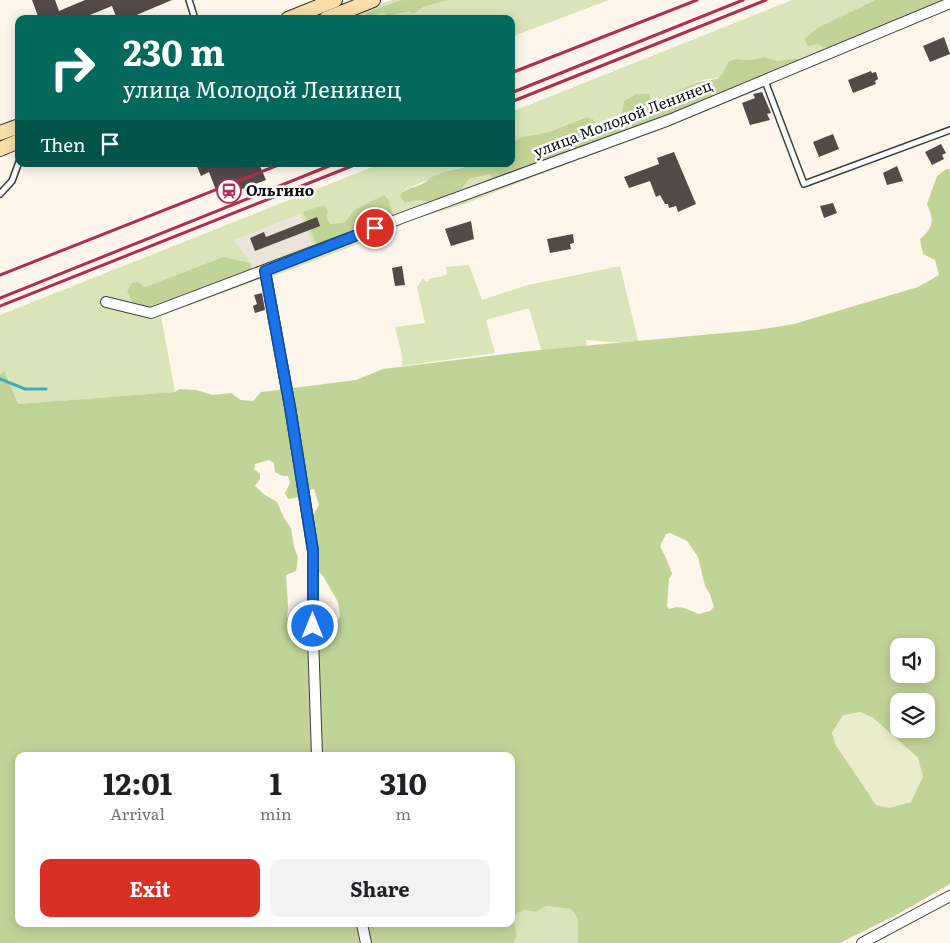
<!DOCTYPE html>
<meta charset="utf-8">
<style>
:root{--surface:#fff;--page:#f2f2f2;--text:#202124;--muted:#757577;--accent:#d93025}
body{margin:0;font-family:Literata,serif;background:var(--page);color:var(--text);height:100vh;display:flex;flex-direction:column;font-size:19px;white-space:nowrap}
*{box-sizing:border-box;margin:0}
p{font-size:16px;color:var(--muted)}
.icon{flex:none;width:28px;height:28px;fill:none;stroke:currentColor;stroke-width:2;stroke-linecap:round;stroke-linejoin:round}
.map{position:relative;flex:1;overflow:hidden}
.drawer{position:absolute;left:15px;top:752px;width:500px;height:175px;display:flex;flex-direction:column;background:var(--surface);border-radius:10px;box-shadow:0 2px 12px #0003}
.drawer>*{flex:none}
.hud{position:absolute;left:15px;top:15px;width:500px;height:152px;border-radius:10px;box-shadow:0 2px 12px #0003;background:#00695c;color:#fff;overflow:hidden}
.tools{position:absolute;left:890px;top:638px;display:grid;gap:10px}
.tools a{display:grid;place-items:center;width:45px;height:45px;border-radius:10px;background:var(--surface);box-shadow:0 2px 12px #0003;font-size:25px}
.pin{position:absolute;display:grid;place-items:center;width:42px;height:42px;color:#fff;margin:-21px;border:2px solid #fff;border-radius:50%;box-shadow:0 1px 5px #0007}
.me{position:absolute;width:55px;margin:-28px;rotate:0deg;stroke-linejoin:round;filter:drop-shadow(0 0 4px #0008)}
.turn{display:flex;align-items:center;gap:18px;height:105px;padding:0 25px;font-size:22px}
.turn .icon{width:65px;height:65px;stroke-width:2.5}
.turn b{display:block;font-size:35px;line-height:42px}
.then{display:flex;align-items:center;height:48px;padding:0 25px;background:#0003;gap:10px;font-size:19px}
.eta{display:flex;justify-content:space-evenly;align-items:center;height:85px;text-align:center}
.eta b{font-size:30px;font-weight:700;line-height:35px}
.button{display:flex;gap:10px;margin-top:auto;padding:10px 25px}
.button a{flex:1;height:58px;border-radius:10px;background:var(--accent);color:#fff;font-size:20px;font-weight:700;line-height:58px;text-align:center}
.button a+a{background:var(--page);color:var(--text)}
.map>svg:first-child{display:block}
.green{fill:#d9e5b8;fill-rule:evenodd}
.forest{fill:#c1d498;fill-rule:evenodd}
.pitch{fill:#e9edc9}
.plaza{fill:#ece4db}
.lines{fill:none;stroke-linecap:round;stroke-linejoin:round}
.stream{stroke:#40acc3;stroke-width:3}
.building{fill:#534a48}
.service-casing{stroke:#3e3e3e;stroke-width:8}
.minor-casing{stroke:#3e3e3e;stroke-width:12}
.secondary-casing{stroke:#2d2d2d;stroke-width:16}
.service{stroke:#fff;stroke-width:5}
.minor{stroke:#fff;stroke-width:10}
.secondary{stroke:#f9deaa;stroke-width:14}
.rail{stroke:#b02e52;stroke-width:3}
.route-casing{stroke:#114b97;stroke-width:12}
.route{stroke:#1a73e8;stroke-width:9}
.labels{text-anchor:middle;stroke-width:5;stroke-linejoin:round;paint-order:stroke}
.street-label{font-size:15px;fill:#0b0b0b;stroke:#fff}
.poi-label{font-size:15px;font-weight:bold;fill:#0b0b0b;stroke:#fff;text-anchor:start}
</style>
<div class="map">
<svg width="950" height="943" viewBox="0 0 950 943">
<rect width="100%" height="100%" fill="#fef6eb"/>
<path class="green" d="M391,0H609L511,37V19H343Z
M792,0H875L819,27L935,4L942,0H950V9L773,83L772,89L765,91L761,89L668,124L465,204L411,220L377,237L272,277L263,281L258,280L161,316L175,392L18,404L6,372L0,374V315L380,164H486C474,168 462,167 450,170C434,176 421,184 405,189V203L419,200L434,203L457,195L469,179L490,174L797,63V58L777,61L765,57L749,60L734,59L728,62C717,87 716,74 697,82C687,86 677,96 667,102L662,104L652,101L649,94H636L624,101L627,121L621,125L599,130L593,119L585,117L549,132L522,137L511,143V112ZM354,210L393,215L371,214L361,222L318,247L328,211L327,218L332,224L345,222ZM223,257L136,309L145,287Z
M469,265L482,300L528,285L620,266L639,344L586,340L587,347L543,356L529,308L486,320L495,353L402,366V355L395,327L425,323L417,287L423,278L425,282L429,281L428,279L447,275L446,267Z
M547,906L571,909L578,919V943H513L517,936L513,915L524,910L536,912Z"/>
<path class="forest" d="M401,0H448L423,7L413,14L409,11L389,16L384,13L378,14L372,19L366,16V13Z
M875,0H942L839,45L826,49L818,44L808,46L804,39L819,27Z
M765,57L777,61L797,58V63L758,81L497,181L490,174L469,179L457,195L434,203L419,200L405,203L400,196C408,186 413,189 424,183C426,182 427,180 430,178C452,166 487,164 511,164V143L522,137L549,132L586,117L593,119L599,130L621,125L626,121L622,112L624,101L636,94H649L652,101L662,104L667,102L673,93L698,82L717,79L722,74L728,62L734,59L749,60Z
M946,169H950V884L898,914L840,943H578V919L571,909L547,906L536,912L524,910L513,915L517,936L513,943H0V374L5,371L18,404L175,392L180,389L196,390L213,395L231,393L241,400L253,401L261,392L356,380L383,369L539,350L757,330L794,324L918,287L939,275L935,260L923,254L920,239C934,227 934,220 927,204L937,176ZM269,460L274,463L275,472L282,476H288L290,483L285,493L288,499L308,495L310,490L314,489L319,505L313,515L318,571L323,576L338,602L340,617L333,626L319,632L315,652H307L302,636L304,614L300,612L295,618H287L288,606L286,575L296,571L298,558L294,546L291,528L284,518L277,502L265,495L255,486L260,479V474L254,469L255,464ZM670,533L687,541L698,557L705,586L710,594L714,607L710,611L698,614C687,609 681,605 669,609L667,606L669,579L672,574L667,560L660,546L666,534ZM899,646H926V674H899ZM899,701H926V729H899ZM843,716L872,717L918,758L832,733ZM19,756H511V924H19Z
M384,195L388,199L393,215L383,219L371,214L361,222V230L318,248L303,212L324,205L328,211L327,218L331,224L345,222L354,210Z
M223,257L250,263L252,273L148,311L136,310L127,291L132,283L138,282L145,287Z"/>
<path class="pitch" d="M860,712L872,717L918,758L923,777L911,802L889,808L876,805L835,744L832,733L843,715Z"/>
<path class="plaza" d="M300,214L312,244L254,267L234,240Z"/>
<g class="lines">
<path class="stream" d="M0,379L25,389H46"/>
</g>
<path class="building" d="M32,0H55L59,11L85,0H172L127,19H117L112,6L80,19H39Z
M944,37L950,54L930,62L923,46Z
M871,71L872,73L876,72L878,79L875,81L876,84L853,93L848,80Z
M762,92L771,113L767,114L770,120L750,125L742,103L755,98L753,94Z
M833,134L839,149L819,157L813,142Z
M941,144L946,153L942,155L944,159L932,165L925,152Z
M674,152L696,204L678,212L676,206L669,208L668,204H665L660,195L656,197L650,181L629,188L624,177L659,164L657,158Z
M196,164H259L266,180L219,198L209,172L201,176Z
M897,166L903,181L887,185L883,173Z
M833,203L837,213L824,218L820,206Z
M317,217L320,226L255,251L250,238L264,232L266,237Z
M471,221L474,239L451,246L445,229Z
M573,234L574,243L570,244L571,249L550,253L547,239Z
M402,266L405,285L395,286L392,268Z
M262,293L265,310L255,313L253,306L257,304L254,295Z"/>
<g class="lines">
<g class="service-casing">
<path id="service" d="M189,0L195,19
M765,81L804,184L950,130
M0,194L12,181L19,162"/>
</g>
<g class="minor-casing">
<path id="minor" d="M265,271L290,407L313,551V636L317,756
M106,302L151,313L407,216L669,120L950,3
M362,924L366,943
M862,943L950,896"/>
</g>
<g class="secondary-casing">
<path id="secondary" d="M288,19L335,0
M326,19L373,0
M0,133L19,126
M0,149L19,141"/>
</g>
<use href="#service" class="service"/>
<use href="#minor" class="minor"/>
<use href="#secondary" class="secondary"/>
<path class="rail" d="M511,73L697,0
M511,93L743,0
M511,102L766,0
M0,275L281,164
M0,298L334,164
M0,306L357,164"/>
</g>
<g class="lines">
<g class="route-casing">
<path id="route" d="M313,626V551L290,407L265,271L375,228"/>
</g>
<use href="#route" class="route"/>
</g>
<defs>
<g id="station-ring" transform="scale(1.25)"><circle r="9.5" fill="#fff" stroke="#b02e52" stroke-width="1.5"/><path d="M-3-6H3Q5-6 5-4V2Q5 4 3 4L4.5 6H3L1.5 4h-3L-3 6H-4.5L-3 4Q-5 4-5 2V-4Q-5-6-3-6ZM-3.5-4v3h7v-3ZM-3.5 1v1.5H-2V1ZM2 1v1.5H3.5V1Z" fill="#b02e52"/></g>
</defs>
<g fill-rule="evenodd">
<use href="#station-ring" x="229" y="191"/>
</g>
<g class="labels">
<g class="street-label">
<text transform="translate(623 119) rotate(-21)" y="5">улица Молодой Ленинец</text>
</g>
<g class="poi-label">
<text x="246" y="196">Ольгино</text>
</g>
</g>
</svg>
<div class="tools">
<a><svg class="icon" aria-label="sound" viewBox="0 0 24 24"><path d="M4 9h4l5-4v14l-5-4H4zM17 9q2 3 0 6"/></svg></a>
<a><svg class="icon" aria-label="layers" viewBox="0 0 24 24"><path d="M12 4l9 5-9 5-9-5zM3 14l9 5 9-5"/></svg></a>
</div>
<div class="pin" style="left:375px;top:228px;background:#d93025"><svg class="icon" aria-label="arrive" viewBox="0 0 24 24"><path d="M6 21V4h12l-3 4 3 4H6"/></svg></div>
<svg class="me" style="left:313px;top:626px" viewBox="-20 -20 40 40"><circle r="17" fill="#1a73e8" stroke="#fff" stroke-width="3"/><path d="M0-11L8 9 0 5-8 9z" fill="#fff"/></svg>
<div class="hud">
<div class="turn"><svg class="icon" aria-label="right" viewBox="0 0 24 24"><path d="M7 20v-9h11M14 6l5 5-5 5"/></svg><div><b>230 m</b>улица Молодой Ленинец</div></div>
<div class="then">Then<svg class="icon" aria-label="arrive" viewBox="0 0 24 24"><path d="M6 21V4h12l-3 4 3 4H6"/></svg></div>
</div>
<section class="drawer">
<div class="eta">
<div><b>12:01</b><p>Arrival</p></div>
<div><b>1</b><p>min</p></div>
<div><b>310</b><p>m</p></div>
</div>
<div class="button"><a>Exit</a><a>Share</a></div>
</section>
</div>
